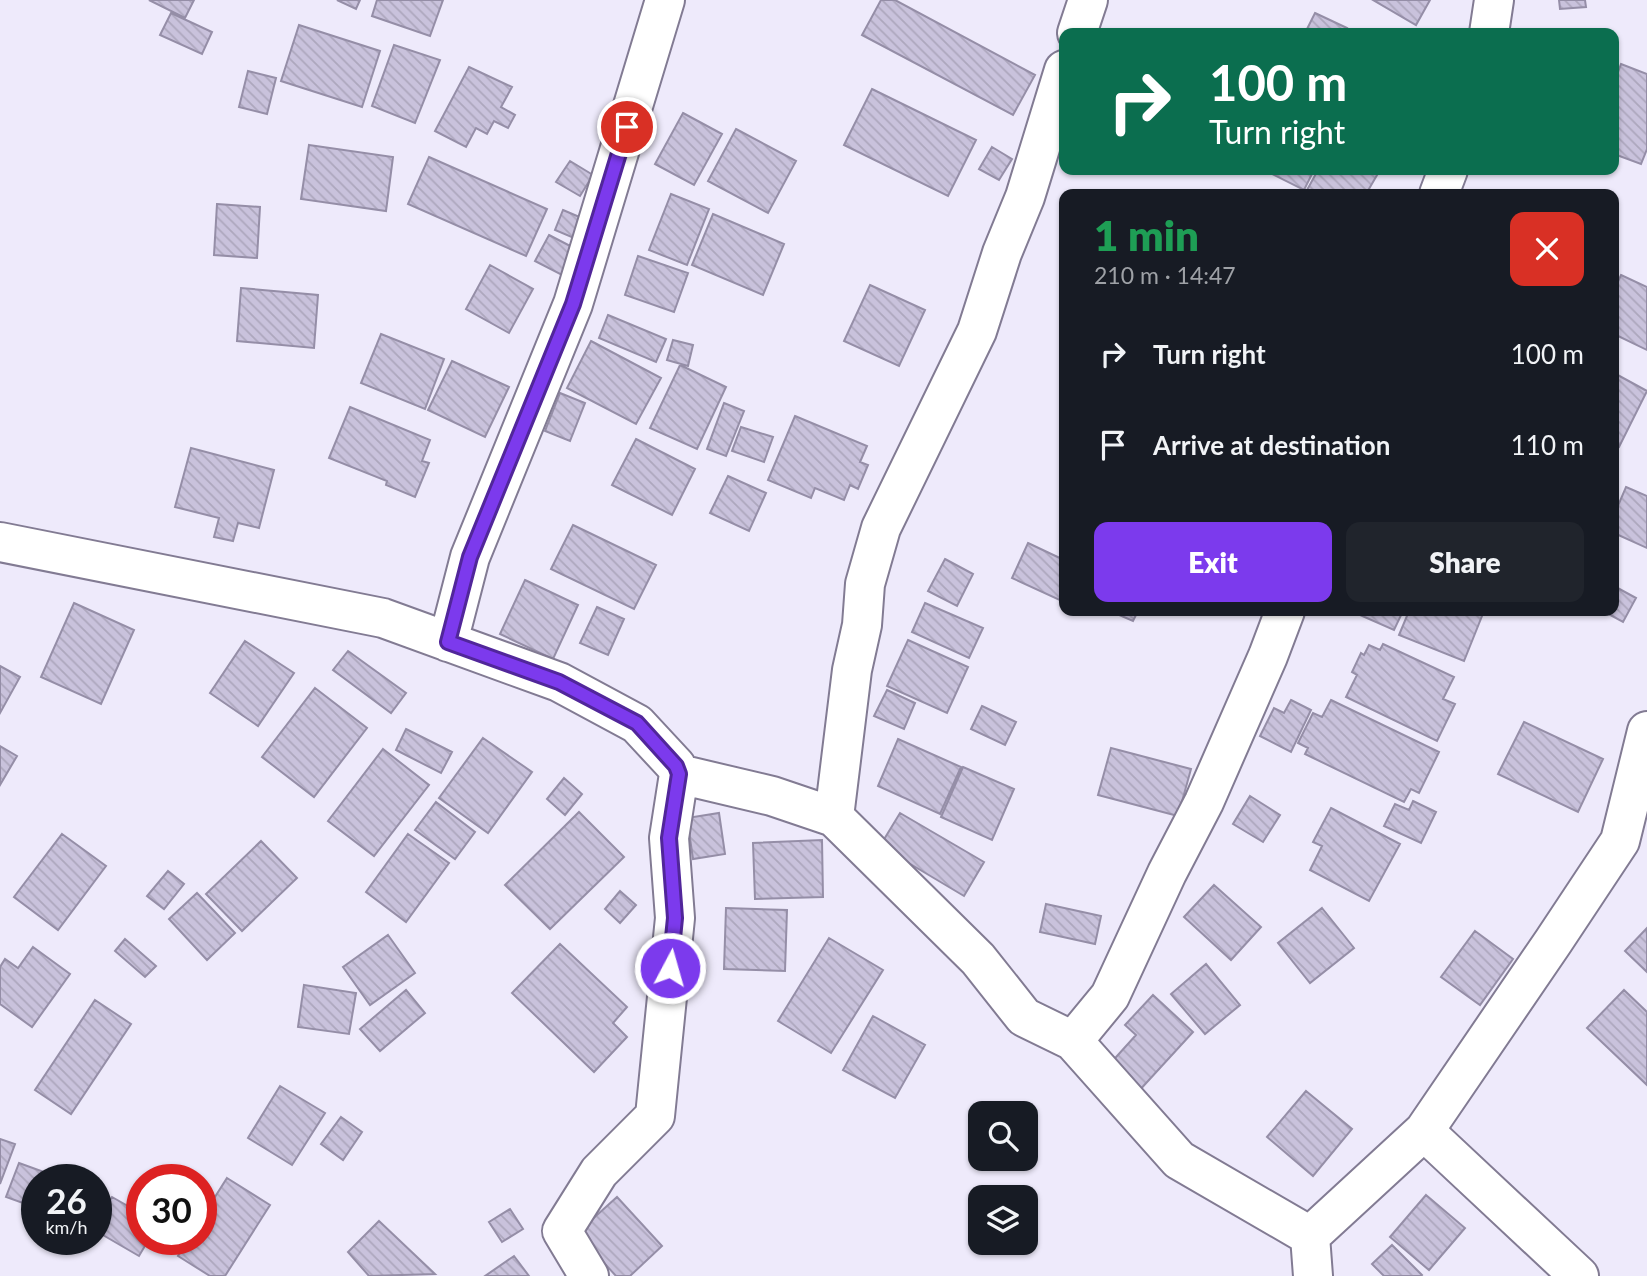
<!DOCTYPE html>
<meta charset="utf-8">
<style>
:root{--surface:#171b24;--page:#20242c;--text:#f1f3f6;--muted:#9ea1a6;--accent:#7c3aed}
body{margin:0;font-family:Lato,sans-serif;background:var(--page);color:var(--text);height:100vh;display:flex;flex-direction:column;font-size:26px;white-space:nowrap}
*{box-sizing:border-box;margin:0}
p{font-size:23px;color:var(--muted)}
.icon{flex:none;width:38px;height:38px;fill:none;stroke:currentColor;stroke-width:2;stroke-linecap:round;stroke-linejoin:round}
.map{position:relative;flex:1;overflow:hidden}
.panel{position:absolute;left:1059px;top:189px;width:560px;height:427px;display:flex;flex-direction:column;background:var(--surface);border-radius:14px;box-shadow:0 2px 5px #0004}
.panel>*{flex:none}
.hud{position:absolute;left:1059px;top:28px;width:560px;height:147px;border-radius:14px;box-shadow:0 2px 5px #0004;background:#0b6e4f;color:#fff;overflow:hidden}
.buttons{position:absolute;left:968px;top:1101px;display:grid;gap:14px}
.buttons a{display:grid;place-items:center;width:70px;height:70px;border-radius:14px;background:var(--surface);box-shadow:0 2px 5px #0004;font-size:35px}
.speed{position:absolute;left:21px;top:1164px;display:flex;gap:14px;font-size:35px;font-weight:700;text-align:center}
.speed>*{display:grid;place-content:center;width:91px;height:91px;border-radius:50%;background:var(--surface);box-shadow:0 2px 5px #0004;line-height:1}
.speed small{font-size:18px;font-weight:400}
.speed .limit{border:10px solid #d22;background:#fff;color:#111}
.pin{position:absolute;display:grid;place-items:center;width:60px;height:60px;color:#fff;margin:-30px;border:4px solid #fff;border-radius:50%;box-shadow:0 2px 7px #0007}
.me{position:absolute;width:77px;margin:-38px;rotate:6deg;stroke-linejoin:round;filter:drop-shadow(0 0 5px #0008)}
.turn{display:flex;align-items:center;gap:24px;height:147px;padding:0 35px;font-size:32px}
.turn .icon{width:91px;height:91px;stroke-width:2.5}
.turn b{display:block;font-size:49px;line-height:60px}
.round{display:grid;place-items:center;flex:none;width:74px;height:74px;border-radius:14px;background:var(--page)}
.summary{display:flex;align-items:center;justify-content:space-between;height:119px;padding:0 35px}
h1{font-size:42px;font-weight:800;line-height:52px;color:#1e9e55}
.cta{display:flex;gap:14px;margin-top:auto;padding:14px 35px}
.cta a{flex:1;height:80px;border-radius:14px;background:var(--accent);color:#fff;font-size:28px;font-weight:800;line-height:80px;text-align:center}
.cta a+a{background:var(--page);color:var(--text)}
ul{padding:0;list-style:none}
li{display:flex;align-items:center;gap:21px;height:91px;padding:0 35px}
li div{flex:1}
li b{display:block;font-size:26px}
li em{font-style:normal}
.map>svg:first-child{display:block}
.building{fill:url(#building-back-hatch);stroke:#958ea7;stroke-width:2}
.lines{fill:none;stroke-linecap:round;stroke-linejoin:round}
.minor-casing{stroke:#827b93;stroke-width:42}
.minor{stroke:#fff;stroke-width:38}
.route-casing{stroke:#51269a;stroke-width:18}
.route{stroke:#7c3aed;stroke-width:12}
</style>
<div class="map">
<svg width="1647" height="1276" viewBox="0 0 1647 1276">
<defs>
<pattern id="building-back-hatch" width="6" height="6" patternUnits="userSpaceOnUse" patternTransform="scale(1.75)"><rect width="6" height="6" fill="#c9c2dc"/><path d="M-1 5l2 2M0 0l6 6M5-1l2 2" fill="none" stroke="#ada7bd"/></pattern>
</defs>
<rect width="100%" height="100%" fill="#eeeafb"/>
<path class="building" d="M149,0H194L185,18Z
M337,0H360L356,9Z
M377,0H443L430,36L372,16Z
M881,0H895L1035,75L1013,115L862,35Z
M1373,0H1430L1416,25Z
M1559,0H1585L1586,7L1560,9Z
M171,13L212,32L202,54L160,35Z
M1315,13L1347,28L1344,33H1305Z
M299,25L380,51L362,107L281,81Z
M394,45L440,60L415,123L372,106Z
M1621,64L1647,74V149L1641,164L1614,154V83Z
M469,67L512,87L501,107L515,115L508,128L494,121L487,134L476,128L466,147L435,131Z
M248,71L276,78L267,114L239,107Z
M872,89L976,140L948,196L844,145Z
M683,113L722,134L694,185L655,164Z
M736,129L796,161L768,213L708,181Z
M309,145L393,157L386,211L301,199Z
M992,147L1012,159L999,180L979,169Z
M429,157L547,209L526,256L408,204Z
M570,161L593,175L580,196L556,182Z
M1264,170H1314L1304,190Z
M1318,170H1380L1366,194H1315L1307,190Z
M671,194L709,209L687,265L649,250Z
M217,204L260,207L257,258L214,255Z
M563,210L589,221L581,241L555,230Z
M713,214L784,244L763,295L692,265Z
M549,235L576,249L562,275L535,261Z
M638,256L688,273L674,312L625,295Z
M490,265L533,289L509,333L466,309Z
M1621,275L1647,287V350L1614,334V290Z
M870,285L925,310L899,366L844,341Z
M241,288L318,295L314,348L237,341Z
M608,315L666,339L656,362L599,338Z
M381,334L444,359L425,409L361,383Z
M673,340L693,345L688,366L667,360Z
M591,341L661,378L636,424L567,388Z
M452,361L509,387L485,437L428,410Z
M680,365L726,387L697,449L650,428Z
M1614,373L1647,391L1619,447L1614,445Z
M560,393L585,403L570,441L545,431Z
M724,403L744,411L726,456L707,449Z
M350,407L430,440L422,461L429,463L415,497L386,485L387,481L329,458Z
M795,416L867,446L860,462L868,465L858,489L850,485L844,500L815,488L811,498L768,480Z
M741,427L773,437L764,462L732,451Z
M636,439L695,469L672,515L612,485Z
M191,448L274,470L259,528L238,523L233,541L214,537L219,518L175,507Z
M728,476L766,493L749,531L710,513Z
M1626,487L1647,496V548L1614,533V515Z
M573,525L656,565L634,609L551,569Z
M1028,543L1064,560V602L1012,578Z
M945,559L973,574L957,606L928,591Z
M525,580L578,605L553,659L500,634Z
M1614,586L1636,598L1623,622L1603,611H1614Z
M74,603L134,630L101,704L41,677Z
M925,603L983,628L969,658L912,632Z
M597,607L624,619L608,655L580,643Z
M1110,611H1138L1133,621Z
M1351,611H1403L1394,630Z
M1409,611H1484L1464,661L1399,635Z
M908,640L968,667L947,713L887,686Z
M245,641L294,673L258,726L210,693Z
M1383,644L1454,677L1443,699L1455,704L1437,741L1346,697L1357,675L1352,672L1361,653L1364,655L1369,645L1380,650Z
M348,651L406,693L391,713L333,670Z
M0,666L20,677L0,713Z
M315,688L367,728L314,797L262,757Z
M887,690L915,703L904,729L874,716Z
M1291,700L1311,710L1291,752L1260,736L1274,708L1284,713Z
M1331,700L1439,752L1419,793L1411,789L1404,802L1305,754L1308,748L1298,743L1313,713L1322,717Z
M982,706L1016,722L1005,745L971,729Z
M1524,722L1603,759L1578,812L1498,774Z
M406,729L452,752L441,773L396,750Z
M483,738L532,772L488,833L439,798Z
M898,739L961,767L940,814L878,786Z
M0,746L17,756L0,785Z
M1111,748L1191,769L1178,816L1098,795Z
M383,749L429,785L374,856L328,821Z
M963,767L1014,789L992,840L941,817Z
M564,778L582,794L565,815L547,799Z
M1250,796L1280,815L1263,842L1233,824Z
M1413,801L1436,812L1421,843L1384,826L1395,804L1409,810Z
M436,802L475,832L455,859L415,830Z
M1331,808L1400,844L1369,901L1310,870L1322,846L1313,842Z
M579,812L624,857L550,929L505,885Z
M719,813L725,854L693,859L687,818Z
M900,813L984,862L964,896L880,846Z
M62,834L106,866L58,930L14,897Z
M408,834L449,863L406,922L366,892Z
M822,840L823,897L755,899L753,843Z
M261,841L297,878L242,931L206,894Z
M168,871L184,884L164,909L147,896Z
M1214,885L1261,927L1231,960L1184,917Z
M620,891L636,905L620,923L605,909Z
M197,893L235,933L207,960L169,919Z
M1046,904L1101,916L1095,944L1040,932Z
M726,908L787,910L785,971L724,969Z
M1322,908L1354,948L1310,983L1278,943Z
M1647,928V972L1625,951Z
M1475,931L1513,959L1480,1005L1441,977Z
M388,935L415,973L370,1005L343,967Z
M829,938L883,970L831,1053L778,1021Z
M125,939L156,966L145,977L115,951Z
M560,944L627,1007L613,1023L627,1037L594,1072L512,993Z
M33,947L70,974L32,1027L0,1004V967L5,959L18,968Z
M1206,964L1240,1005L1205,1034L1171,994Z
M304,985L356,993L349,1034L298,1027Z
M406,990L425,1013L380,1051L360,1029Z
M1624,990L1647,1012V1085L1587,1028Z
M1153,995L1193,1032L1137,1093L1108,1066L1136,1035L1125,1025Z
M95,1000L131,1024L71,1114L35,1090Z
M873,1016L925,1045L895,1098L843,1070Z
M280,1086L325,1113L292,1165L248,1138Z
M1306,1091L1352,1129L1313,1176L1267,1137Z
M341,1117L362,1132L343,1160L321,1144Z
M0,1139L15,1144L0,1184Z
M19,1163L58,1177L57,1180H37V1208L6,1197Z
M227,1178L270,1205L225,1276H210L178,1256L188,1239H201V1219Z
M1426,1195L1465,1228L1429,1270L1390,1237Z
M112,1197L142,1214V1239H149L139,1256L96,1231V1222Z
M617,1197L662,1246L630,1276H616L577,1233Z
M510,1209L523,1229L502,1242L489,1222Z
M379,1221L435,1274L369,1276L348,1252Z
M1392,1245L1422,1275L1421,1276H1384L1372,1264Z
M514,1256L529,1276H485Z"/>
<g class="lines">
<g class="minor-casing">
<path id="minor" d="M1077,33L1088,0
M1489,33L1494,0
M1439,194L1448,170
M0,542L383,618L559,682L637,724L676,766L679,774L669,838L675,918L655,1116L599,1172L562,1231L589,1276
M448,642L470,557L573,304L665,0
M679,774L772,796L834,817L978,959L1024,1017L1073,1041L1110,996L1167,873L1204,802L1268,656L1285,611
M834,817L852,670L862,625L865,584L881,528L977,331L1002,253L1025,197L1064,70
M1073,1041L1179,1160L1310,1236L1313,1276
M1424,1131L1579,1276
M1310,1236L1424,1131L1553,942L1620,841L1647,731"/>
</g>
<use href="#minor" class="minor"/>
</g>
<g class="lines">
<g class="route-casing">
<path id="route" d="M627,127L573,304L470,557L448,642L559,682L637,723L676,766L679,774L669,838L675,918L670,968"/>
</g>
<use href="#route" class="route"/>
</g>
</svg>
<div class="buttons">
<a><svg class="icon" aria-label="search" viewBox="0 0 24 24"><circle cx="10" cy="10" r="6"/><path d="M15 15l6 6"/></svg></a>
<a><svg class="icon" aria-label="layers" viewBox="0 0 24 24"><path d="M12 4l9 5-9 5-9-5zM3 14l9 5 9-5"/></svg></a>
</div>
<div class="speed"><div>26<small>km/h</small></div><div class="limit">30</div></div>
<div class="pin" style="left:627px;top:127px;background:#d93025"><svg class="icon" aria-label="arrive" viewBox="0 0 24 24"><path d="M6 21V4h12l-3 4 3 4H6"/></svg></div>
<svg class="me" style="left:670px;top:968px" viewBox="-20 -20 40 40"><circle r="17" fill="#7c3aed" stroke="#fff" stroke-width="3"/><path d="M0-11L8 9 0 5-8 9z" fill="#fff"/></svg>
<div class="hud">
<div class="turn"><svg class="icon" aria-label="right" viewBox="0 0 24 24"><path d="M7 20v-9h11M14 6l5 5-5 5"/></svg><div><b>100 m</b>Turn right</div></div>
</div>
<section class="panel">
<div class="summary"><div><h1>1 min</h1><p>210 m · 14:47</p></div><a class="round" style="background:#d93025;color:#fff"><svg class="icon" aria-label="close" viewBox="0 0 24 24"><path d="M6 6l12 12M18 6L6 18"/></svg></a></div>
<ul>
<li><svg class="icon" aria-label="right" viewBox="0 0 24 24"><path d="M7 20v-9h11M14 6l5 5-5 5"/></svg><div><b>Turn right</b></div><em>100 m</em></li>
<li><svg class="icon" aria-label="arrive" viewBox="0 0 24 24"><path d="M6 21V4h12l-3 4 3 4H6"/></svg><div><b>Arrive at destination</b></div><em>110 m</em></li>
</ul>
<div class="cta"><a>Exit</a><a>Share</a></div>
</section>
</div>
